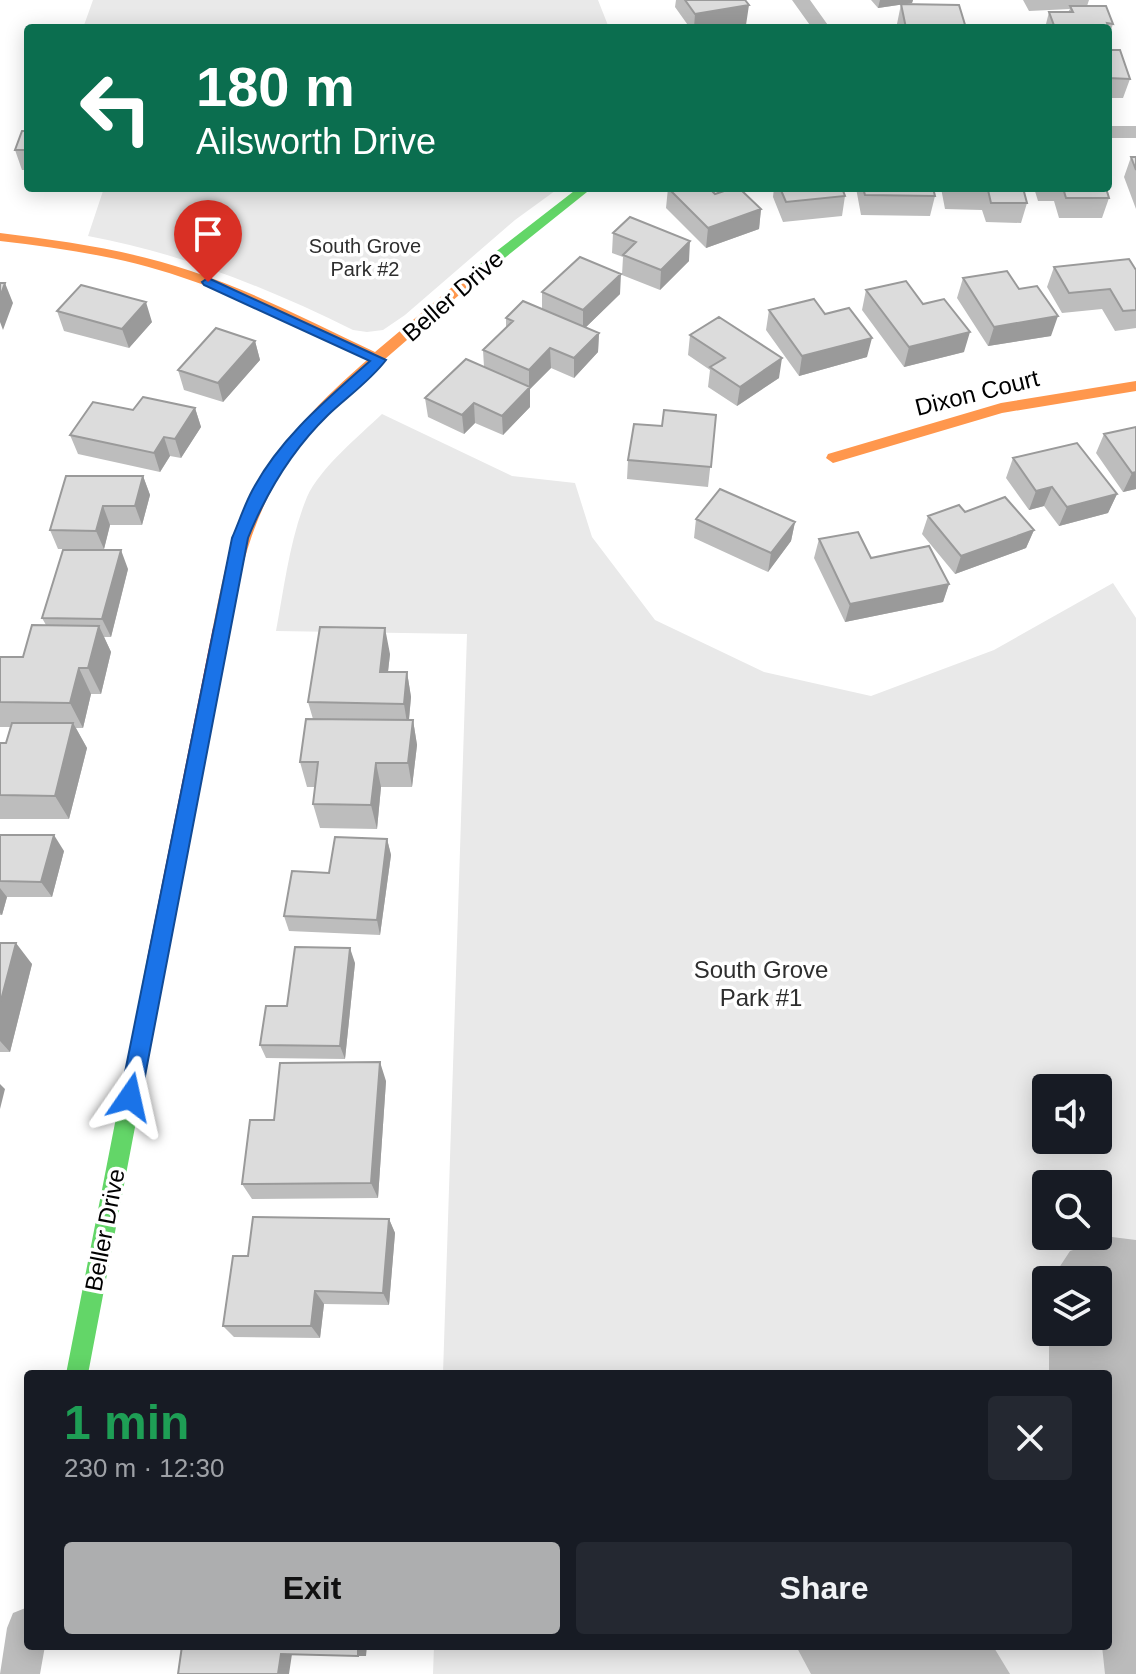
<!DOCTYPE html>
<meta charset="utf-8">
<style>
:root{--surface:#171b24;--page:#242831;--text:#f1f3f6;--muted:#9ea1a6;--accent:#adaeaf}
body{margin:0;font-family:Helvetica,sans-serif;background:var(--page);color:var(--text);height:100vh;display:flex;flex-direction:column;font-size:30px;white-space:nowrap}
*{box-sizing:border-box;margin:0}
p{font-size:26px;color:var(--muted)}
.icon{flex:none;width:44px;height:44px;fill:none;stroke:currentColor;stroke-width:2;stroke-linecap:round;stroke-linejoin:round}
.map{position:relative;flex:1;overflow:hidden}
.details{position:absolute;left:24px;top:1370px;width:1088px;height:280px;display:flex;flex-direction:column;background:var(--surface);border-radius:8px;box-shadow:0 4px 20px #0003}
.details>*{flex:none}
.top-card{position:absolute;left:24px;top:24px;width:1088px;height:168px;border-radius:8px;box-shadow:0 4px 20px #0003;background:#0b6e4f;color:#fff;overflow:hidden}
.fabs{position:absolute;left:1032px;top:1074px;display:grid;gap:16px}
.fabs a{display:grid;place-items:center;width:80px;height:80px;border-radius:8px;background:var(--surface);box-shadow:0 4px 20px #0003;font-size:40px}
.pin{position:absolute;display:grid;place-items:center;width:68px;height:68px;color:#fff;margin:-82px -34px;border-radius:50% 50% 50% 0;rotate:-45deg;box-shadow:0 0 8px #0007}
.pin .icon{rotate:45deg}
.me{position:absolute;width:88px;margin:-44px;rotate:11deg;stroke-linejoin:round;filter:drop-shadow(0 0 6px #0008)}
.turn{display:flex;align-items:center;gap:28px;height:168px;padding:0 40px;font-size:36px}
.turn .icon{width:104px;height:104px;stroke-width:2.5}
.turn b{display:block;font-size:56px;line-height:68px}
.round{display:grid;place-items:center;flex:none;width:84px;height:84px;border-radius:8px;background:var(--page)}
.overview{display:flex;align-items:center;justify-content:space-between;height:136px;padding:0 40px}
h1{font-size:48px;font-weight:700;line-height:60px;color:#1e9e55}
.cta{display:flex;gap:16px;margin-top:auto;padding:16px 40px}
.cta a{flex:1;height:92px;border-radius:8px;background:var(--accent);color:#111;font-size:32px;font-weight:700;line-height:92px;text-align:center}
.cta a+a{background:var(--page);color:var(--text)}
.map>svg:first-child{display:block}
.green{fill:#e9e9e9;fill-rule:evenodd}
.water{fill:#bbb}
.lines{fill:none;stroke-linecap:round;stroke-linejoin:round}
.street{fill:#bdbdbd;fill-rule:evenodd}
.fast{fill:#63d668;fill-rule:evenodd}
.slow{fill:#ff974d;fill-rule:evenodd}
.jam{fill:#b3261e;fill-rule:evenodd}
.wall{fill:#bdbdbd}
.shaded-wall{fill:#9a9a9a}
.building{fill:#dcdcdc;stroke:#9a9a9a;stroke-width:2}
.route{fill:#1a73e8;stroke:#114b97;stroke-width:2}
.labels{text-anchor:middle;stroke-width:7;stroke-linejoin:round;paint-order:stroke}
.far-park-label{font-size:20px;fill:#2e2e2e;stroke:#fff}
.street-label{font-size:24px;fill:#000;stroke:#fff}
.park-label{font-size:24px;fill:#2e2e2e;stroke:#fff}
</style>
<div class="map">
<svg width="1136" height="1674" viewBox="0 0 1136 1674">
<rect width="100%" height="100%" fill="#fff"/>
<path class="green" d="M93,0H598L609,28H83Z
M104,188H559L515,220L405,315L383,330L367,332L353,330C268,288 181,253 88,236Z
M382,414L512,476L575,483L592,537L655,620L764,672L871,696L994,650L1113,583L1136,618V1674H433L434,1646H1108V1374H443L467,634L276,631C284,588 290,538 307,497C320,468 359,436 382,414ZM1046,1088H1098V1140H1046ZM1046,1184H1098V1236H1046ZM1046,1280H1098V1332H1046Z"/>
<path class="water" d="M1112,1237L1136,1240V1674H1105L1102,1646H1108V1374H1049V1332H1098V1280H1051L1070,1251Z
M796,1646H993L1010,1674H811Z"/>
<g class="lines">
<path class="street" d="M792,0H810L830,28H812Z
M1108,126H1136V138H1108Z
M28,1607V1646H45L40,1674H0L7,1628L13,1613Z"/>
<path class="fast" d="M578,188H592L486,273H476V267Z
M157,950L164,953L167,959L88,1374H66L147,959L150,953Z"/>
<path class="slow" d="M0,233C64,241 129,250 191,271C255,292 315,324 375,352L476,267H486L488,270L385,359L384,363C368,368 353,387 342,399C269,471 248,528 229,627L221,633L213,627C220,593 226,558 238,525C264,458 314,406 367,360C306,330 245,298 181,277C123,257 61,248 0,241Z
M1136,381V391L1002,413L833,463L826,458L828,454L1001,403Z"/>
<path class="jam" d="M221,621L229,627L167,959L164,965L157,968L150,965L147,959L213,627Z"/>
</g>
<path class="wall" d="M676,0H745L746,25L728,28H690L675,7Z
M871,0H913L912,3L878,8Z
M1023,0H1089L1087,6L1113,24L1108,39V28H1045L1049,12H1068L1070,9L1029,11Z
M901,4L966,28H898L897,24Z
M1108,50L1130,79L1123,98H1108Z
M28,131V170H22L15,150Z
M1131,157H1136V209L1124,177Z
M668,188L715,194L761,209L759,229L706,248L666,208Z
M774,188H842L845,196L842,216L783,222L773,197Z
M856,188H933L935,196L930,216L861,215Z
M941,188H1023L1027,203L1021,223L986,222L982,210L945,209Z
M1034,188H1106L1109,198L1102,218H1059L1054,201H1038Z
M613,233L689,261L660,290L622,275L623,257L612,253Z
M1054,267L1136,270V328L1115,331L1102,309L1062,313L1047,287Z
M963,278L1019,289L1051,336L988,346L957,298Z
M866,290L964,352L904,367L862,310Z
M542,292L620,294L586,327L599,333L598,352L574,378L551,368L530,389V407L503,435L475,423L464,434L428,417L425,398L484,367L483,350L506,328V318L542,309Z
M769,310L825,314L867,357L799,376L766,330Z
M57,311L152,322L129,348L64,331Z
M690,335L779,378L737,406L708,387L710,370L688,355Z
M255,341L260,360L223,402L184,390L178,370Z
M195,408L201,427L181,458L170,456L160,472L78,454L70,435L133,410Z
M716,415L708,487L627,479L628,460L662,426Z
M1136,427V489L1123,492L1096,453L1104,434Z
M1013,458L1117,494L1108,513L1059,526L1044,506L1029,510L1006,478Z
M143,476L150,495L142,525H110L104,549H58L50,530Z
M965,512L1034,530L1026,548L955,574L922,534L928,516Z
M696,519L795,522L791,541L768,572L694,538Z
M819,539L949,584L943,602L845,622L814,558Z
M128,569L111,637H104L111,652L101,694H91L83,728H76L87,748L69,819H0V743H6L10,727H0V657H23L46,625L42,618Z
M390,654L388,672H407L411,697L409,720H413L417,745L412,787H381L377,829L320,828L313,804L315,787H307L300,762L313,719L308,702Z
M0,835L64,851L52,897H7L2,915H0Z
M387,839L391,855L380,935L289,931L284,916L329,873Z
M0,943L32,964L10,1052H0Z
M355,963L345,1059L266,1058L260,1045L287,1006Z
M386,1081L378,1198L252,1199L242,1184L274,1120Z
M389,1219L395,1233L389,1305L324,1304L320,1338L234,1337L223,1326L248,1256Z"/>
<path class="shaded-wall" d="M880,0H913L912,3L878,8Z
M749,5L746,25L728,28H694L695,14Z
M761,209L759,229L706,248L708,228Z
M690,241L689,261L660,290L661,270Z
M621,274L620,294L583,330V310Z
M5,283L13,303L3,330L0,322V297Z
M146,302L152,322L129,348L122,329Z
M1058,316L1051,336L988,346L994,327Z
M970,332L964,352L904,367L909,347Z
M599,333L598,352L574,378V358Z
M872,338L867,357L799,376L802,356Z
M255,341L260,360L223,402L218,383Z
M550,348L551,368L530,389V407L503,435L502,416L529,387V370Z
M782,358L779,378L737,406L740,387Z
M474,403L475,423L464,434L462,415Z
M195,408L201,427L181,458L175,439Z
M164,437L170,456L160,472L154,453Z
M1136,472V489L1123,492L1132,473Z
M143,476L150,495L142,525L135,506Z
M1052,487L1044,506L1029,510L1036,491Z
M1117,494L1108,513L1059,526L1067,507Z
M103,506L110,525L104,549L96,531Z
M795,522L791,541L768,572L771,553Z
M1034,530L1026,548L955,574L961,556Z
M121,550L128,569L111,637L102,619Z
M949,584L943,602L845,622L850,604Z
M99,626L111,652L101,694L88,668Z
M385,628L390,654L385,697L380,672Z
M79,668L91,694L83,728L70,703Z
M407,672L411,697L408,729L404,704Z
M413,720L417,745L412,787L408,763Z
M73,723L87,748L69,819L55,796Z
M376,763L381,787L377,829L371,805Z
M54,835L64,851L52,897L41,882Z
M387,839L391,855L380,935L377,920Z
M0,888L7,897L2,915L0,913Z
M16,943L32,964L10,1052L0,1041V1004Z
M350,948L355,963L345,1059L340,1046Z
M380,1062L386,1081L378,1198L371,1183Z
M0,1084L5,1089L0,1109Z
M389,1219L395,1233L389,1305L383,1293Z
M315,1291L324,1304L320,1338L311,1326Z
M358,1646H367L366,1656H358Z
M281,1654H292L289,1674H278Z"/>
<path class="building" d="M685,0H745L749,5L695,14Z
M901,4L959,5L966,28H906Z
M1070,6H1106L1113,24L1107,23L1110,31H1108V28H1055L1049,12H1073Z
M1108,50H1120L1130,79L1108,78Z
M22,131H28V150H15Z
M1131,157H1136V170Z
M668,188H709L715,194L733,188H739L761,209L708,228Z
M780,188H842L845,196L786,202Z
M863,188H933L935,196L865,195Z
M950,188H1023L1027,203H991L988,190H950Z
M1063,188H1106L1109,198H1066Z
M630,217L690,241L661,270L623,255L636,242L613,233Z
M580,257L621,274L583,310L542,292Z
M1129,259L1136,270V310L1123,311L1110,289L1069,293L1054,267Z
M1007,271L1019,289L1037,286L1058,316L994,327L963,278Z
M906,281L923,304L944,299L970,332L909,347L866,290Z
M0,283H5L0,297Z
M81,285L146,302L122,329L57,311Z
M814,299L825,314L849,308L872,338L802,356L769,310Z
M523,301L599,333L574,358L550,348L529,370L483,350L513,321L506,318Z
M719,317L782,358L740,387L710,367L725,358L690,335Z
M216,328L255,341L218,383L178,370Z
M466,359L530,387L502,416L474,403L462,415L425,398Z
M143,397L195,408L175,439L164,437L154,453L70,435L93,402L133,410Z
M664,410L716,415L711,467L628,460L634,424L662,426Z
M1136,427V472L1132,473L1104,434Z
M1077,443L1117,494L1067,507L1052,487L1036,491L1013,458Z
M66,476H143L135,506H103L96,531L50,530Z
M720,489L795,522L771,553L696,519Z
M1005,497L1034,530L961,556L928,516L959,505L965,512Z
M858,532L871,558L929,546L949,584L850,604L819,539Z
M63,550H121L102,619L42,618Z
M32,625L99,626L88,668H79L70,703L0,702V657H23Z
M320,627L385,628L380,672H407L404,704L308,702Z
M306,719L413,720L408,763H376L371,805L313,804L318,762H300Z
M12,723H73L55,796L0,795V743H6Z
M0,835H54L41,882L0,881Z
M335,837L387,839L377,920L284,916L292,871L329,873Z
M0,943H16L0,1004Z
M295,947L350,948L340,1046L260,1045L266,1006H287Z
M380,1062L371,1183L242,1184L250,1120H274L280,1063Z
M253,1217L389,1219L383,1293L315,1291L311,1326H223L233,1256H248Z
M231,1373H305L231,1374Z
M182,1646H358V1656L281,1654L278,1674H178Z"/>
<path class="route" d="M208,278L386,360C370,381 347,397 328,415C291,451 267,491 248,538L141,1097L138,1103L130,1106L123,1103L120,1097L232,538C239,522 244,506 252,491C279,439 326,400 370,361L204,285L202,282Z"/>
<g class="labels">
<g class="far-park-label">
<text x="365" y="253">South Grove<tspan x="365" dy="23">Park #2</tspan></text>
</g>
<g class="street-label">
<text transform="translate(453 296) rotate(-41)" y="8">Beller Drive</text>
<text transform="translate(977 393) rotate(-14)" y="8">Dixon Court</text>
<text transform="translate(105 1230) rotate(-79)" y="8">Beller Drive</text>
</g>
<g class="park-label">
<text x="761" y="978">South Grove<tspan x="761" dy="28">Park #1</tspan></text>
</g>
</g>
</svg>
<div class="fabs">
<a><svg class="icon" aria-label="sound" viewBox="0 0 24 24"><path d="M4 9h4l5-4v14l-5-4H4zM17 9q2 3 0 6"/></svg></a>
<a><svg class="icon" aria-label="search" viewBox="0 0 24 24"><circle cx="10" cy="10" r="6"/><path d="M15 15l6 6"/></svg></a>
<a><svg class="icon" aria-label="layers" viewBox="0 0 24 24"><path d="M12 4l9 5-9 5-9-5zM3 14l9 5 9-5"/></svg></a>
</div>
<div class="pin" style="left:208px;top:282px;background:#d93025"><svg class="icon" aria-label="arrive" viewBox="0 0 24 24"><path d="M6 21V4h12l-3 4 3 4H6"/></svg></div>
<svg class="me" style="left:130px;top:1097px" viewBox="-20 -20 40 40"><path d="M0-17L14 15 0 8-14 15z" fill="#1a73e8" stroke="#fff" stroke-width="4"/></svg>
<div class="top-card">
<div class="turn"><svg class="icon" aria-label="left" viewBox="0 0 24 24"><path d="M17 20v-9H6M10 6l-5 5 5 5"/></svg><div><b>180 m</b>Ailsworth Drive</div></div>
</div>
<section class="details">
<div class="overview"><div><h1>1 min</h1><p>230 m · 12:30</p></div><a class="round"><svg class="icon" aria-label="close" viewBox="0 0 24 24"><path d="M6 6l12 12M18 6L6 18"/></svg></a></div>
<div class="cta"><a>Exit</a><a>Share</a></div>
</section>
</div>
